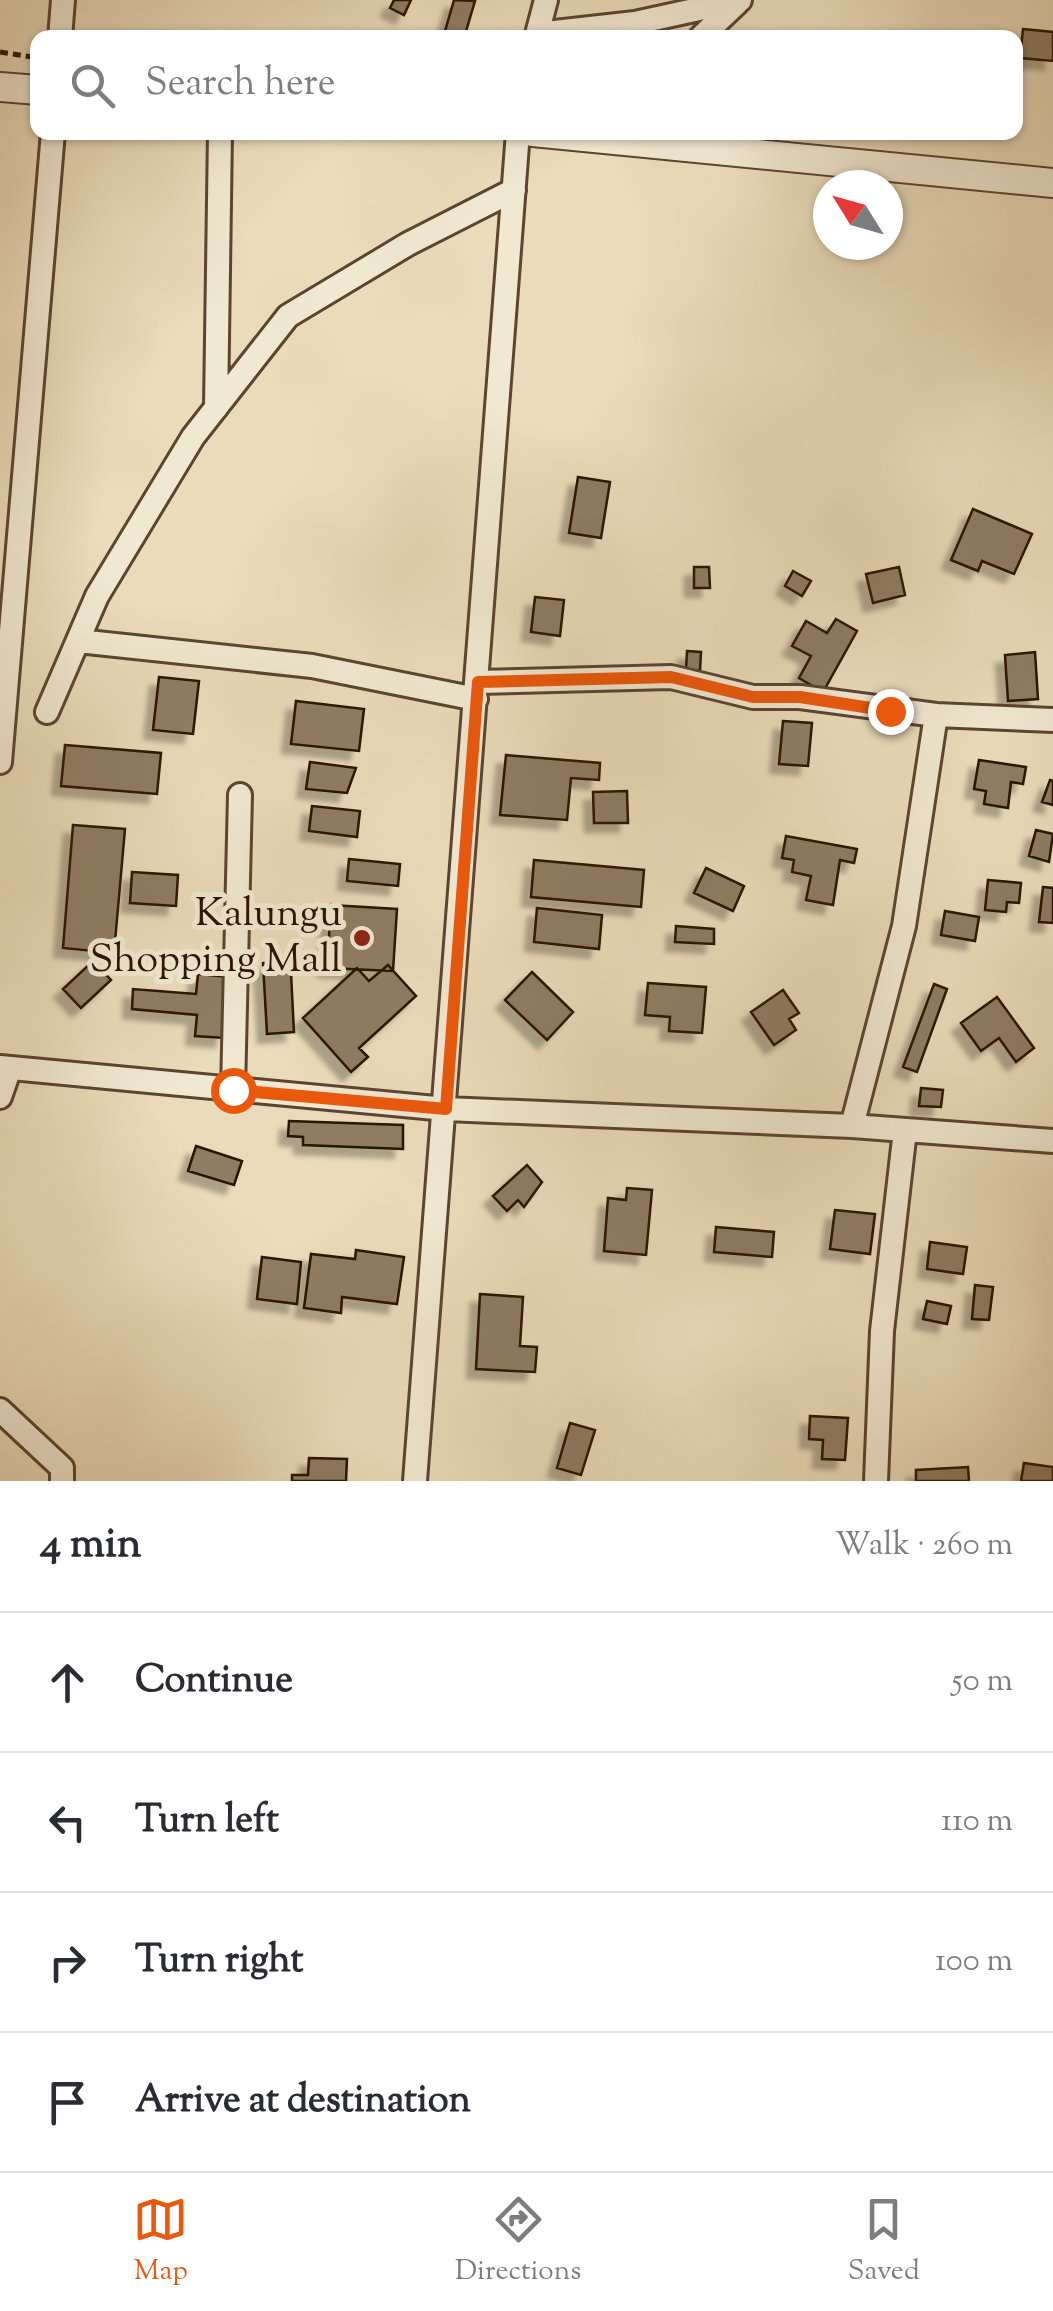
<!DOCTYPE html>
<meta charset="utf-8">
<style>
:root{--surface:#fff;--page:#f7f7f7;--text:#2b2b33;--muted:#7c7c81;--line:#e1e1e2;--accent:#ea580c}
body{margin:0;font-family:"Sorts Mill Goudy",serif;background:var(--page);color:var(--text)}
.compass{position:absolute;left:813px;top:170px;width:90px;height:90px;border-radius:50%;background:var(--surface);box-shadow:0 2px 8px #0004;rotate:307deg}
.stop{position:absolute;width:30px;height:30px;margin:-22px;border:8px solid #ea580c;border-radius:50%;background:#fff}
.stop.end{background:#ea580c;border-color:#fff;box-shadow:0 2px 10px #0008}
.list{margin:0;padding:0;list-style:none}
h2{display:flex;justify-content:space-between;align-items:center;height:130px;margin:0;padding:0 40px;font-size:42px}
h2 small{font-size:32px;font-weight:400;color:var(--muted)}
.list li{display:grid;grid-template-columns:65px 1fr auto;gap:30px;align-items:center;box-sizing:border-box;height:140px;padding:0 40px;border-top:2px solid var(--line)}
.list b{display:block;font-size:38px;white-space:nowrap}
.list em{font-size:32px;font-style:normal;color:var(--muted)}
.icon{flex:none;width:55px;height:55px;fill:none;stroke:currentColor;stroke-width:2;stroke-linecap:round;stroke-linejoin:round}
.map{position:relative;flex:none;width:1053px;height:1481px;overflow:hidden}
.search{position:absolute;background:var(--surface);box-shadow:0 2px 8px #0004;left:30px;right:30px;top:30px;height:110px;display:flex;align-items:center;gap:25px;box-sizing:border-box;padding:0 35px;border-radius:20px;color:var(--muted);font-size:38px}
.sheet{height:690px;background:var(--surface)}
nav{display:flex;justify-content:space-around;align-items:center;box-sizing:border-box;height:140px;border-top:2px solid var(--line);background:var(--surface);font-size:28px;color:var(--muted)}
nav a{display:grid;justify-items:center;gap:5px}
nav .on{color:var(--accent)}
.map>svg:first-child{display:block}
.building{fill:#8f7b62;stroke:#2c1203;stroke-width:2.5;filter:url(#shadow)}
.lines{fill:none;stroke-linecap:round;stroke-linejoin:round}
.minor-casing{stroke:#5c4431;stroke-width:28}
.tertiary-casing{stroke:#5c4431;stroke-width:32}
.path{stroke:#2c1203;stroke-width:5;stroke-dasharray:8 5;stroke-linecap:butt}
.minor{stroke:#f1e8d2;stroke-width:22}
.tertiary{stroke:#f1e8d2;stroke-width:28}
.route{stroke:#ea580c;stroke-width:12}
.poi-dot{fill:#8f2418;stroke:#f1e8d2;stroke-width:4}
.labels{text-anchor:middle;dominant-baseline:central;stroke-width:10;stroke-linejoin:round;paint-order:stroke}
.poi-label{font-size:40px;fill:#2c1203;stroke:#f1e8d2;text-anchor:end}
</style>
<div class="map">
<svg width="1053" height="1481" viewBox="0 0 1053 1481">
<defs>
<filter id="shadow"><feDropShadow dx="-9" dy="9" stdDeviation="2.5" flood-color="#0004"/></filter>
</defs>
<rect width="100%" height="100%" fill="#eadbba"/>
<filter id="stains"><feTurbulence type="fractalNoise" baseFrequency=".002" numOctaves="4"/><feColorMatrix values="0 0 0 0 .2 0 0 0 0 .09 0 0 0 0 .02 0 0 0 .5 -.17"/></filter>
<radialGradient id="worn" r=".72"><stop offset=".6" stop-color="#630" stop-opacity="0"/><stop offset="1" stop-color="#630" stop-opacity=".3"/></radialGradient>
<path class="building" d="M394 0H411L404 15 390 8Z
M454 0 475 1 464 38H443Z
M1023 29 1053 32V61L1020 58Z
M578 477 610 482 601 538 569 533Z
M973 509 1032 534 1014 574 982 561 978 571 951 560Z
M694 567H709L710 588H694Z
M899 567 905 595 873 603 866 574Z
M793 571 811 581 802 596 785 586Z
M535 597 564 600 560 636 531 632Z
M836 619 857 631 823 692 799 678 811 656 792 646 806 621 827 633Z
M687 651 701 652 700 671 686 670Z
M1035 652 1038 699 1008 701 1005 655Z
M159 677 199 681 193 734 153 730Z
M296 701 364 709 359 751 291 744Z
M783 721 812 723 808 766 779 764Z
M65 745 161 753 157 794 61 786Z
M506 755 600 763 599 780 571 778 567 820 500 815Z
M979 760 1026 767 1023 784 1011 782 1008 808 984 804 986 791 974 789Z
M310 762 356 768 347 793 306 789Z
M1050 780 1053 781V805L1042 802Z
M627 791 628 823H594L593 792Z
M312 806 360 811 357 837 309 831Z
M73 825 125 829 114 953 63 948Z
M1036 830 1053 834 1049 862 1029 856Z
M786 836 857 849 854 863 840 860 833 905 806 900 811 876 792 872 794 860 782 858Z
M349 859 400 864 398 886 347 881Z
M534 860 644 870 641 907 531 897Z
M706 868 744 886 733 911 694 893Z
M132 872 178 875 176 906 130 903Z
M988 880 1021 883 1019 903 1007 902 1006 912 985 910Z
M1043 887 1053 888V923L1039 922Z
M331 905 397 909 393 971 327 968Z
M537 908 602 915 599 949 534 942Z
M945 911 979 917 975 941 941 935Z
M676 926 714 929V944L675 942Z
M93 961 111 980 81 1008 63 989Z
M282 961 283 973H291L294 1032 267 1034 263 963Z
M388 965 416 996 359 1048 368 1057 351 1072 303 1018 357 968 369 981Z
M532 972 573 1012 547 1040 505 1000Z
M198 974 230 977 224 1038 195 1036 197 1015 132 1009 133 989 196 994Z
M648 983 706 987 702 1033 669 1031 670 1017 645 1015Z
M934 984 947 989 917 1072 903 1067Z
M783 990 799 1013 789 1019 796 1030 774 1045 751 1012Z
M997 997 1034 1048 1016 1062 999 1038 981 1051 961 1023Z
M921 1088 943 1090 941 1107 919 1106Z
M289 1121 403 1125V1149L303 1145V1137L288 1136Z
M196 1146 242 1161 234 1185 188 1171Z
M527 1165 542 1182 524 1207 518 1200 507 1211 493 1196Z
M627 1188 652 1190 646 1255 604 1251 608 1198 626 1200Z
M835 1210 875 1214 870 1254 830 1249Z
M716 1227 774 1232 772 1257 714 1252Z
M930 1242 967 1247 963 1274 927 1269Z
M356 1250 404 1257 397 1304 342 1297 341 1313 304 1308 311 1254 355 1259Z
M262 1257 301 1262 297 1304 257 1299Z
M975 1285 993 1287 989 1320 972 1319Z
M480 1294 523 1297 520 1346 537 1347 535 1372 476 1369Z
M927 1301 951 1306 947 1324 923 1319Z
M810 1416 848 1418 845 1460 822 1459 823 1440 809 1439Z
M570 1423 595 1430 581 1475 557 1468Z
M309 1458 347 1459 346 1481H292V1475H308Z
M1024 1463 1053 1467V1481H1021Z
M968 1467 969 1481H916V1470Z"/>
<g class="lines">
<g class="minor-casing">
<path id="minor" d="M537 34 635 23 740 0
M60 38 63 0
M536 38 546 0
M700 38 737 3
M216 408 220 132
M78 641 312 666 476 699
M477 682 671 677 753 697H800L936 715 1053 720
M47 712 97 596 193 437 288 316 408 244 514 190
M0 762 53 132
M0 1067 446 1109 852 1126 1053 1141
M233 1090 240 795
M0 1097 10 1068
M852 1126 904 926 936 715
M0 1410 62 1468V1481
M415 1481 518 132
M876 1481 882 1331 905 1130"/>
</g>
<g class="tertiary-casing">
<path id="tertiary" d="M0 87 38 90
M533 132 1053 183"/>
</g>
<path class="path" d="M0 52 38 58"/>
<use href="#minor" class="minor"/>
<use href="#tertiary" class="tertiary"/>
</g>
<g class="lines">
<path class="route" d="M233 1090 446 1109 478 682 671 677 753 697H800L890 711"/>
</g>
<circle class="poi-dot" cx="362" cy="938" r="10"/>
<g class="labels">
<g class="poi-label">
<text x="342" y="915">Kalungu<tspan x="342" dy="46">Shopping Mall</tspan></text>
</g>
</g>
<rect width="100%" height="100%" filter="url(#stains)"/>
<rect width="100%" height="100%" fill="url(#worn)"/>
</svg>
<svg class="compass" viewBox="-18 -18 36 36"><path d="M0-13l5 13h-10z" fill="#e53935"/><path d="M0 13l5-13h-10z" fill="#7c7c81"/></svg>
<div class="stop" style="left:233px;top:1090px"></div>
<div class="stop end" style="left:890px;top:711px"></div>
<div class="search"><svg class="icon" aria-label="search" viewBox="0 0 24 24"><circle cx="10" cy="10" r="6"/><path d="M15 15l6 6"/></svg>Search here</div>
</div>
<section class="sheet">
<h2>4 min<small>Walk · 260 m</small></h2>
<ul class="list">
<li><svg class="icon" aria-label="ahead" viewBox="0 0 24 24"><path d="M12 20V5M6 11l6-6 6 6"/></svg><div><b>Continue</b></div><em>50 m</em></li>
<li><svg class="icon" aria-label="left" viewBox="0 0 24 24"><path d="M17 20v-9H6M10 6l-5 5 5 5"/></svg><div><b>Turn left</b></div><em>110 m</em></li>
<li><svg class="icon" aria-label="right" viewBox="0 0 24 24"><path d="M7 20v-9h11M14 6l5 5-5 5"/></svg><div><b>Turn right</b></div><em>100 m</em></li>
<li><svg class="icon" aria-label="arrive" viewBox="0 0 24 24"><path d="M6 21V4h12l-3 4 3 4H6"/></svg><div><b>Arrive at destination</b></div></li>
</ul>
</section>
<nav>
<a class="on"><svg class="icon" aria-label="map" viewBox="0 0 24 24"><path d="M3 6l6-2 6 2 6-2v14l-6 2-6-2-6 2zM9 4v14M15 6v14"/></svg>Map</a>
<a><svg class="icon" aria-label="directions" viewBox="0 0 24 24"><path d="M12 3l9 9-9 9-9-9zM9 14v-3h6M13 9l2 2-2 2"/></svg>Directions</a>
<a><svg class="icon" aria-label="saved" viewBox="0 0 24 24"><path d="M7 4h10v16l-5-4-5 4z"/></svg>Saved</a>
</nav>
